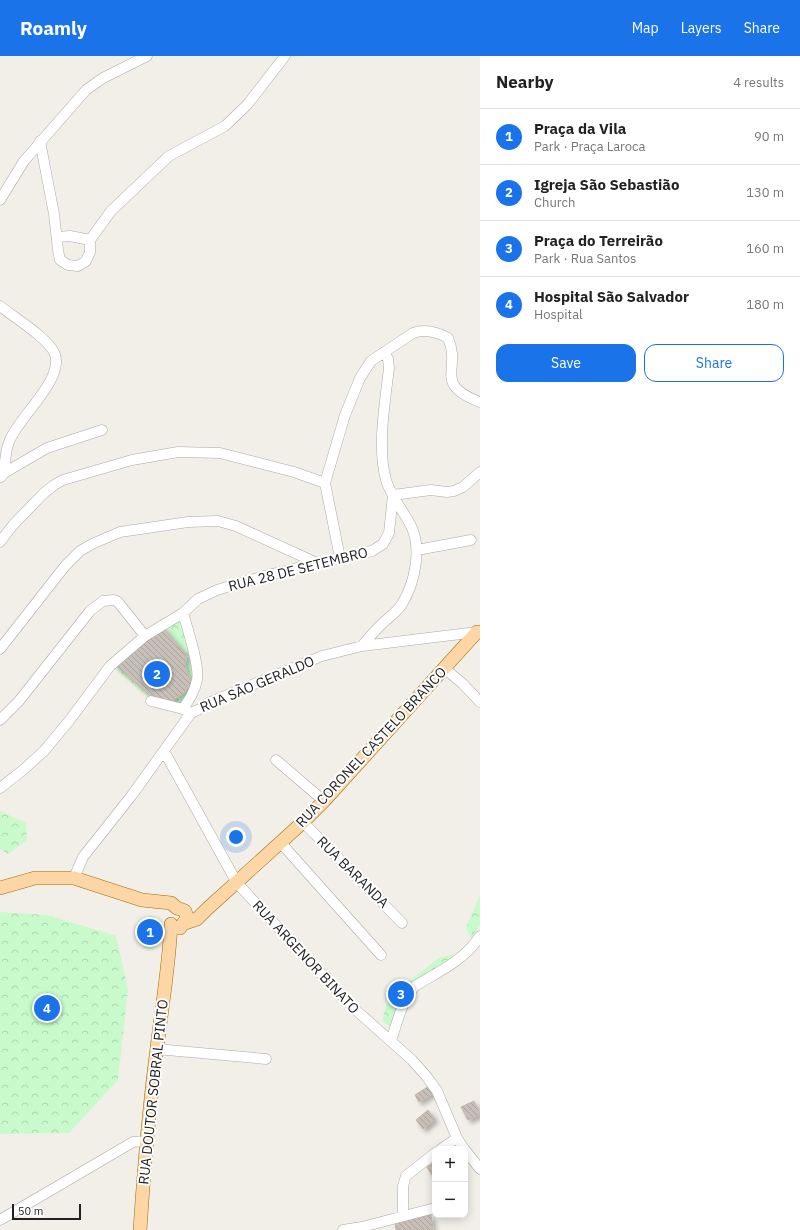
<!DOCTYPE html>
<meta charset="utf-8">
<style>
:root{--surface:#fff;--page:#f6f6f6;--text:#222;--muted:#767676;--line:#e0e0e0;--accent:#1a73e8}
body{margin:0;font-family:"IBM Plex Sans",sans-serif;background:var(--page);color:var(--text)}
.controls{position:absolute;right:12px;bottom:12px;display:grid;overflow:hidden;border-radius:8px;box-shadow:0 2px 10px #0003}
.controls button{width:36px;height:36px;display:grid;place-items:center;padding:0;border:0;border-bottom:1px solid var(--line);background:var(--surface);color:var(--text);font:20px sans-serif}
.scale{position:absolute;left:12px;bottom:10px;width:69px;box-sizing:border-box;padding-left:4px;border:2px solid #222;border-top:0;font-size:11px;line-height:14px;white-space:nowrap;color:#222;-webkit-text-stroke:3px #fff;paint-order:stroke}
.you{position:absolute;left:236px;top:781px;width:14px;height:14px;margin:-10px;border:3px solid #fff;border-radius:50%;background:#1a73e8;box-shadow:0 0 0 6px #1a73e833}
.badge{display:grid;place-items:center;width:26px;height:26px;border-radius:50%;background:var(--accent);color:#fff;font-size:13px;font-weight:700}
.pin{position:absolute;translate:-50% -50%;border:2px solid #fff;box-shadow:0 1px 4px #0006}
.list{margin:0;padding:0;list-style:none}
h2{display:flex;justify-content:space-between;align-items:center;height:52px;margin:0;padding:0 16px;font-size:17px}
h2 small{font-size:13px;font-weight:400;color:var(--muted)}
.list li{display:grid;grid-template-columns:26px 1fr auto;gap:12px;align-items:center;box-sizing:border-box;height:56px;padding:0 16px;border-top:1px solid var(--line)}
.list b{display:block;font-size:15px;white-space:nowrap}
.list p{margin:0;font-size:13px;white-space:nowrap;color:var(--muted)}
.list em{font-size:13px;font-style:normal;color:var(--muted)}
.actions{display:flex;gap:8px;padding:12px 16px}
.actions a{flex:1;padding:9px 0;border:1px solid var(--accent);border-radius:12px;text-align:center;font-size:14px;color:var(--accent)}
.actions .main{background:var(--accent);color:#fff}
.map{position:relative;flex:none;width:480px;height:1174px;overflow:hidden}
header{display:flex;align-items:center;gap:24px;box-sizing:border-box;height:56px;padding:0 20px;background:var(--accent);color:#fff}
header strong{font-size:19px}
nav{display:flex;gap:22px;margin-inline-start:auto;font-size:14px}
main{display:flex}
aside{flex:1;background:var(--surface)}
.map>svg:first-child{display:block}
.park{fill:url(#park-crowns)}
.building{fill:url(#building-back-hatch);stroke:#c4b6ab;filter:url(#shadow)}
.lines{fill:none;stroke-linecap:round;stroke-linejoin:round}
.minor-casing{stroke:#a9a9a9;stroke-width:11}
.major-casing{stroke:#a06b00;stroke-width:14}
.minor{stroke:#fff;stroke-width:10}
.major{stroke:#fcd6a4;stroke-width:13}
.labels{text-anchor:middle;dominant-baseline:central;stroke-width:4;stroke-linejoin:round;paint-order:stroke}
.street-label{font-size:14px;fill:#222;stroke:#fff}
</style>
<header>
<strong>Roamly</strong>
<nav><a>Map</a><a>Layers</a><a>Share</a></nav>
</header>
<main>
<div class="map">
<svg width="480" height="1174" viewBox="0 0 480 1174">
<defs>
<pattern id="park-crowns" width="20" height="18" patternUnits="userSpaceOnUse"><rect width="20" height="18" fill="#c8facc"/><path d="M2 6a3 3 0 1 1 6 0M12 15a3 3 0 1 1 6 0" fill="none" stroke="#acd6af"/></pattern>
<pattern id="building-back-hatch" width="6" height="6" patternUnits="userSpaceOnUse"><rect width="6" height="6" fill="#c7bfb8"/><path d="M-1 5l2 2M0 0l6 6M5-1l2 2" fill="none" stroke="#aba49e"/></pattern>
<filter id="shadow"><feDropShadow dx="3.5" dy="3.5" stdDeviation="2" flood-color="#0004"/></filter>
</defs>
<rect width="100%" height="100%" fill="#f2efe9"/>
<path class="park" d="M180 562 195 618 187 640 179 649 147 640 113 611Z
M0 755 26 767 27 784 8 798 0 793Z
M480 839V869L471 882 466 872Z
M0 856 47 859 116 880 128 933 118 1024 69 1077 0 1078Z
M150 860 155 861 153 894 143 892Z
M453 898 456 902 412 932 392 973 382 964 388 943 401 931 439 902Z"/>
<path class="building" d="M163 571 187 599 185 608 191 627 184 637 170 646 154 643 114 608Z
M429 1030 433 1037 419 1046 415 1039Z
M474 1045 480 1058 468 1064 461 1051Z
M428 1054 435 1063 423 1073 416 1064Z
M435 1106V1124L427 1111Z
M431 1159 433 1174H396L395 1165Z"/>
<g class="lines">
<g class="minor-casing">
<path id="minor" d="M40 85 54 158 58 194 60 204 68 209 78 210 86 205 90 196V184L111 155 169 100 225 70 247 49 285 0
M0 144 24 105 86 34 103 22 147 0
M57 181 70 180 90 184
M0 250C15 262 46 281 54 296 67 322 17 362 9 386 5 396 5 407 4 417
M1 421 4 417 47 392 102 374
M325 427 345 359 360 322 371 305 413 277C424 273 437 276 448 282 462 313 432 328 480 346
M393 439 431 434 447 436 454 435 463 431 480 416
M0 486 13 469 44 437 54 429 63 424 132 404 178 396 220 397 294 416 325 427 340 502
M417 494 471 484
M183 557C187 571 200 611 197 624 195 635 189 644 183 653L191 657
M362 590C369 582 375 574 383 567 389 561 397 556 402 548 415 527 422 492 411 470 403 454 391 441 386 424 377 392 385 346 389 312L388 303 384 296
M0 593 65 510 80 495 92 488 120 476 188 466 218 465 236 470 317 507
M444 612 463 628 480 646
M151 645 183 653
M0 664 19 645 90 555 103 545 114 544 118 546 145 580
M164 695 237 827 307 903 358 956 412 1004 427 1021 437 1035 457 1082 464 1093
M276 704 324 745
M0 732 23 714 44 695 69 665 110 610 145 580 183 557 198 543 217 534 264 520 317 507 372 495 383 488 389 477 393 439
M303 766 402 867
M280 786 381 899
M74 822 83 801 132 739 191 657 202 652 208 647 322 600 362 590 477 576 479 577
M391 985C397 967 402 944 415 930 438 916 465 904 480 880
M156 993 266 1003
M441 1093 457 1082
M465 1094 480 1113
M403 1160V1130L406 1120 435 1097
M0 1164 133 1086 147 1085
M343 1174 362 1171 431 1153"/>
</g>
<g class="major-casing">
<path id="major" d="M0 832 35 822H74L142 844 171 847 177 852 185 855C189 864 184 865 180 872
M185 867 197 863 207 853 303 766 324 745 477 576H480
M140 1174C144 1113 149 1052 157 992 162 950 169 910 171 868"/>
</g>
<use href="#minor" class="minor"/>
<use href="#major" class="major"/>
</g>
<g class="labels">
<g class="street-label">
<text transform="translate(298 513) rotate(-14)">RUA 28 DE SETEMBRO</text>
<text transform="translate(257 628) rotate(-23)">RUA SÃO GERALDO</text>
<text transform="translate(371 691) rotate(-47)">RUA CORONEL CASTELO BRANCO</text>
<text transform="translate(353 816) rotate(45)">RUA BARANDA</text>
<text transform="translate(306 901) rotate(47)">RUA ARGENOR BINATO</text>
<text transform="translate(153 1036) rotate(-84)">RUA DOUTOR SOBRAL PINTO</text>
</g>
</g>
</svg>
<div class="controls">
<button>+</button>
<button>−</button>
</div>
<div class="scale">50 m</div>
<div class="you"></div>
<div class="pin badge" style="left:150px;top:876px">1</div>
<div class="pin badge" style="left:157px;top:618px">2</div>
<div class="pin badge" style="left:401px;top:938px">3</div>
<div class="pin badge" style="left:47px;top:952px">4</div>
</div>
<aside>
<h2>Nearby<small>4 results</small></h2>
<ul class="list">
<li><span class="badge">1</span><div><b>Praça da Vila</b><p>Park · Praça Laroca</p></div><em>90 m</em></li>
<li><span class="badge">2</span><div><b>Igreja São Sebastião</b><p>Church</p></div><em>130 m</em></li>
<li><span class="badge">3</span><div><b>Praça do Terreirão</b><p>Park · Rua Santos</p></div><em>160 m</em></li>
<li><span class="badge">4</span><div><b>Hospital São Salvador</b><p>Hospital</p></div><em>180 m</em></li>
</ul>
<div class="actions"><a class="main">Save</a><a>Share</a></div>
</aside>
</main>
